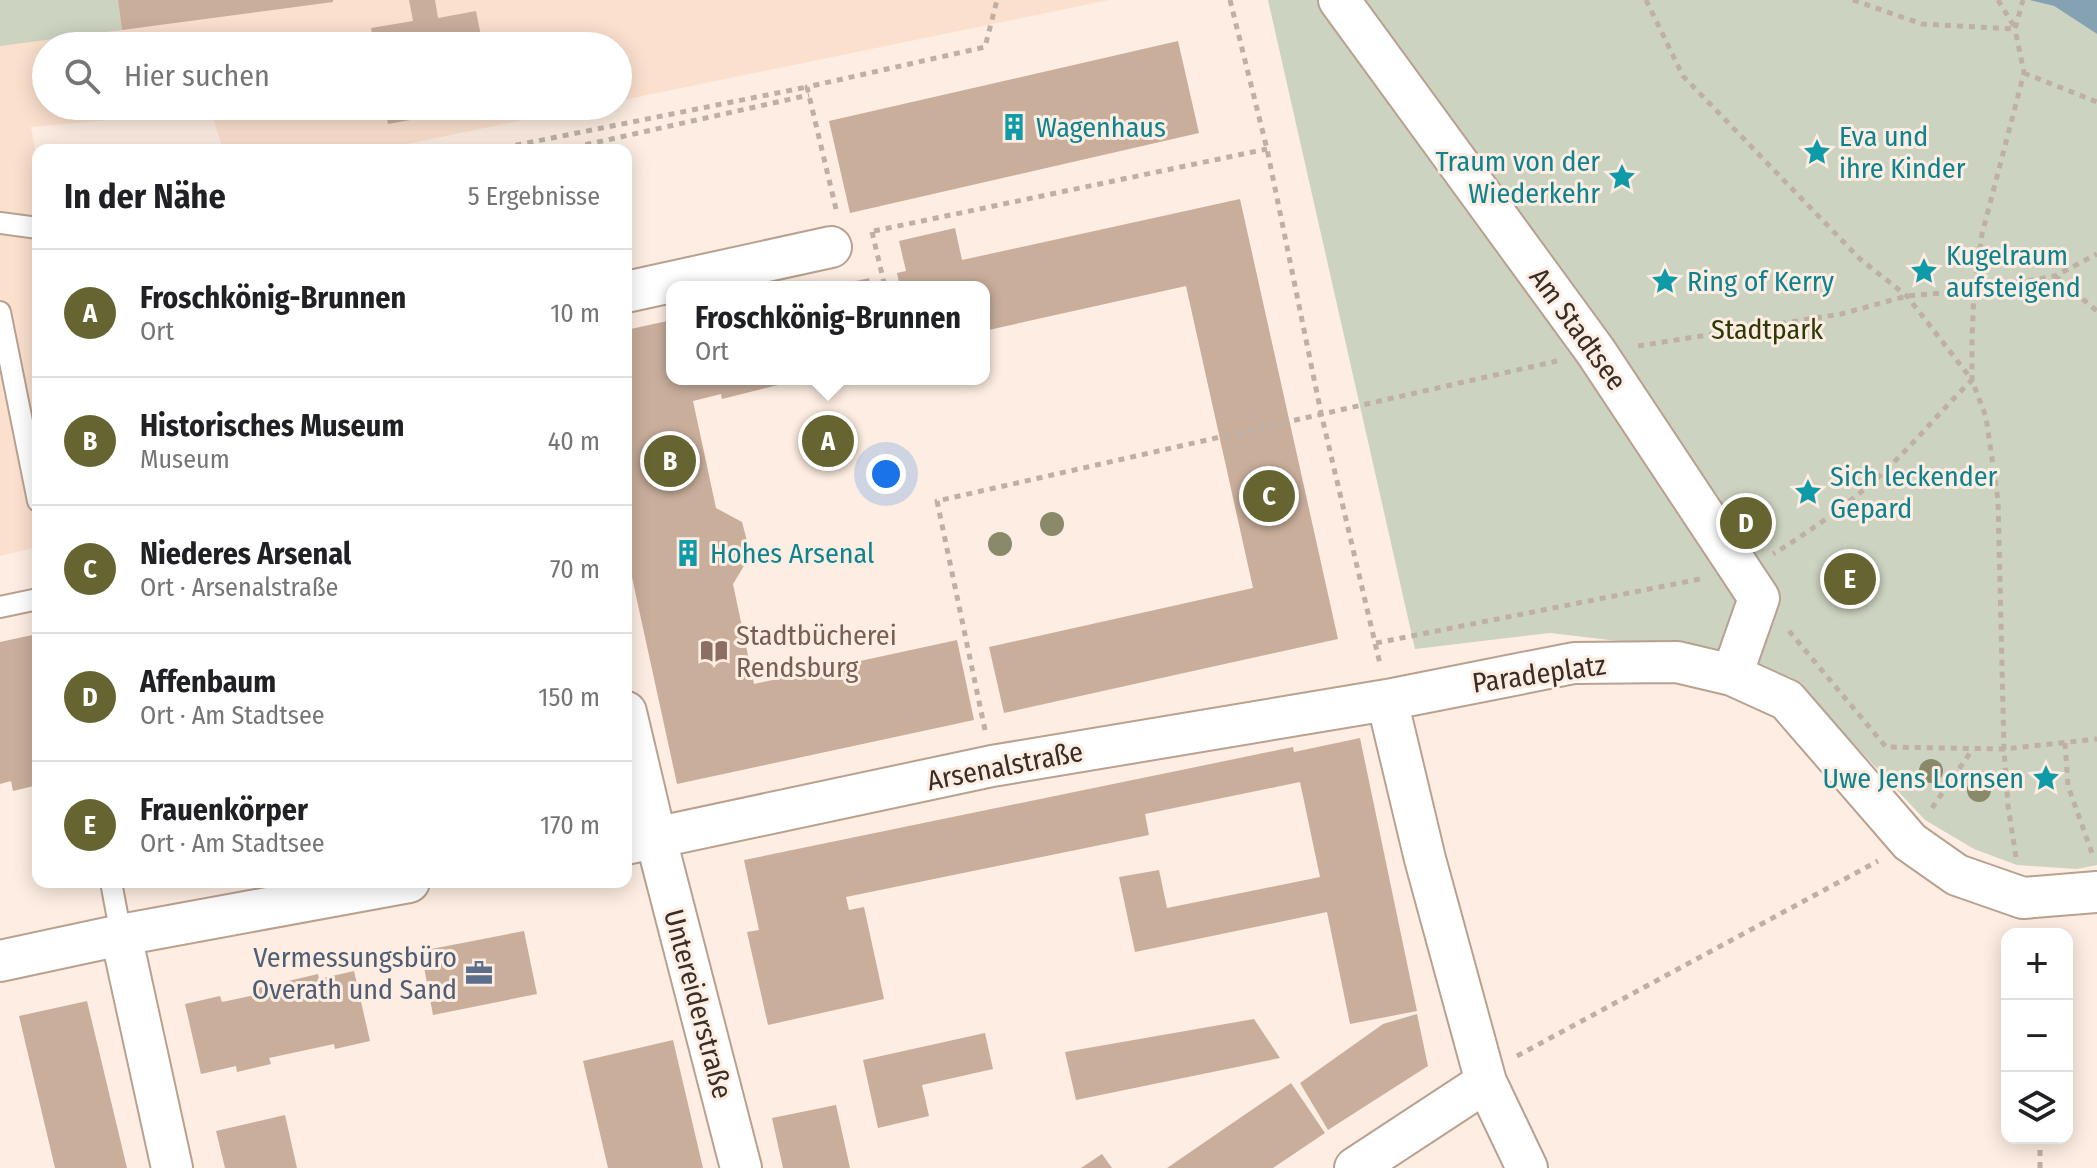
<!DOCTYPE html>
<html lang="de">
<meta charset="utf-8">
<style>
:root{--surface:#fff;--page:#f6f6f6;--text:#202124;--muted:#757577;--line:#e0e0e0;--accent:#666431}
body{margin:0;font-family:"Fira Sans Condensed",sans-serif;background:var(--page);color:var(--text)}
.controls{position:absolute;right:24px;bottom:24px;display:grid;overflow:hidden;border-radius:16px;box-shadow:0 4px 20px #0003}
.controls button{width:72px;height:72px;display:grid;place-items:center;padding:0;border:0;border-bottom:2px solid var(--line);background:var(--surface);color:var(--text);font:40px sans-serif}
.you{position:absolute;left:886px;top:474px;width:28px;height:28px;margin:-20px;border:6px solid #fff;border-radius:50%;background:#1a73e8;box-shadow:0 0 0 12px #1a73e833}
.badge{display:grid;place-items:center;width:52px;height:52px;border-radius:50%;background:var(--accent);color:#fff;font-size:26px;font-weight:700}
.pin{position:absolute;translate:-50% -50%;border:4px solid #fff;box-shadow:0 2px 8px #0006}
.popup{position:absolute;left:666px;top:281px;width:324px;height:104px;box-sizing:border-box;display:grid;place-content:center;border-radius:16px;background:var(--surface);filter:drop-shadow(0 2px 6px #0005);font-size:26px;white-space:nowrap;color:var(--muted)}
.popup b{font-size:30px;color:var(--text)}
.popup::after{content:'';position:absolute;left:50%;top:100%;margin-left:-16px;border:16px solid transparent;border-top-color:var(--surface)}
.list{margin:0;padding:0;list-style:none}
h2{display:flex;justify-content:space-between;align-items:center;height:104px;margin:0;padding:0 32px;font-size:34px}
h2 small{font-size:26px;font-weight:400;color:var(--muted)}
.list li{display:grid;grid-template-columns:52px 1fr auto;gap:24px;align-items:center;box-sizing:border-box;height:128px;padding:0 32px;border-top:2px solid var(--line)}
.list b{display:block;font-size:30px;white-space:nowrap}
.list p{margin:0;font-size:26px;white-space:nowrap;color:var(--muted)}
.list em{font-size:26px;font-style:normal;color:var(--muted)}
.icon{flex:none;width:44px;height:44px;fill:none;stroke:currentColor;stroke-width:2;stroke-linecap:round;stroke-linejoin:round}
.map{position:relative;flex:none;width:2097px;height:1168px;overflow:hidden}
.search{position:absolute;background:var(--surface);box-shadow:0 4px 20px #0003;left:32px;top:32px;width:600px;height:88px;display:flex;align-items:center;gap:20px;box-sizing:border-box;padding:0 28px;border-radius:44px;color:var(--muted);font-size:30px}
.panel{position:absolute;background:var(--surface);box-shadow:0 4px 20px #0003;left:32px;top:144px;width:600px;height:744px;border-radius:16px}
.map>svg:first-child{display:block}
.built{fill:#fbe0ce}
.green{fill:#cdd3c1}
.water{fill:#85a2b3}
.building{fill:#c9ae9b}
.lines{fill:none;stroke-linecap:round;stroke-linejoin:round}
.lane-casing{stroke:#b9a190;stroke-width:24}
.street-casing{stroke:#b9a190;stroke-width:44}
.path{stroke:#beb0a6;stroke-width:5;stroke-dasharray:6 6;stroke-linecap:butt}
.lane{stroke:#fff;stroke-width:20}
.street{stroke:#fff;stroke-width:40}
.tree{fill:#8a8a6a}
.labels{text-anchor:middle;dominant-baseline:central;stroke-width:6;stroke-linejoin:round;paint-order:stroke}
.culture-label{font-size:28px;fill:#0d838f;stroke:#fdede2;text-anchor:start}
.street-label{font-size:28px;fill:#382e27;stroke:#fdede2}
.park-label{font-size:28px;fill:#2c3908;stroke:#fdede2}
.education-label{font-size:28px;fill:#785e54;stroke:#fdede2;text-anchor:start}
.service-label{font-size:28px;fill:#4e5e75;stroke:#fdede2;text-anchor:end}
</style>
<div class="map">
<svg width="2097" height="1168" viewBox="0 0 2097 1168">
<rect width="100%" height="100%" fill="#fdede2"/>
<path class="built" d="M0 0H1109L618 101V46H46V106H592L378 150H223L211 111 31 127 38 165V547L0 556Z"/>
<path class="green" d="M0 0H118L122 30 0 46Z
M1268 0H2029L2054 6 2097 34V865L2077 869 2017 865 1974 849 1925 820 1791 677 1687 649 1550 633 1415 649Z"/>
<path class="water" d="M2029 0H2097V34L2054 6Z"/>
<path class="building" d="M118 0H333V2L122 30Z
M409 0H435L438 18 476 11 483 46H374L371 28 413 21Z
M1178 41 1199 133 850 213 829 121Z
M385 106H477V108L388 124Z
M1240 199 1338 639 1004 713 989 647 1253 588 1186 286 984 331V287H900L897 273 906 271 899 241 955 228 962 260Z
M869 278 871 287H835L834 286Z
M672 320V379H802L722 399 721 394 693 401 716 508 742 522 746 537 750 556 733 584 754 684 957 640 974 720 677 784 626 550V330Z
M37 634 38 785 13 791 11 781 0 784V642Z
M1360 738 1417 1011 1350 1024 1327 912 1135 952 1119 877 1159 870 1167 908 1320 877 1300 782 1145 814 1149 835 846 897 849 910 864 907 884 999 768 1025 747 932 759 930 744 860 1293 747 1294 752Z
M524 931 537 994 433 1015 421 951Z
M354 971 370 1041 335 1049 334 1044 269 1058 271 1064 237 1072 236 1066 201 1074 185 1004 220 996 222 1002 255 995 254 989 318 974 319 979Z
M87 1001 127 1168H55L19 1016Z
M1417 1014 1428 1066 1328 1130 1300 1083 1383 1024Z
M1254 1019 1280 1058 1076 1100 1065 1052Z
M985 1033 993 1069 922 1085 929 1116 878 1128 863 1060Z
M673 1040 703 1168H608L583 1061Z
M1291 1083 1325 1133 1273 1168H1167Z
M836 1105 850 1168H783L772 1118Z
M285 1115 297 1168H225L216 1131Z
M1102 1154 1112 1168H1081Z"/>
<g class="lines">
<g class="lane-casing">
<path id="lane" d="M0 223 38 228
M0 312 38 501
M0 607 38 599
M111 882 121 935"/>
</g>
<g class="street-casing">
<path id="street" d="M1339 0 1596 352 1759 598 1732 675
M626 292 831 247
M1387 700 1425 859 1486 1082 1527 1168
M626 712 656 839 741 1168
M626 844 992 766 1387 700 1574 663 1677 662 1732 675 1787 700 1910 842 1957 875 2023 898 2097 892
M121 935 172 1168
M0 961 121 935 409 882
M1355 1168 1486 1082"/>
</g>
<path class="path" d="M1230 0 1267 149 1321 413 1380 664
M1646 0 1683 76 1860 259 1907 296 1972 380C1944 407 1919 438 1891 465 1860 496 1811 531 1773 554
M1853 0 1922 24 2015 29
M1998 0 2015 28
M2024 73 2097 102
M492 150 807 87
M562 150 809 95
M836 209 807 87 985 47 997 0
M874 231 1267 149
M872 232 885 287
M2055 276 2097 311
M1638 346 1841 314 1907 296 1974 290 2055 276 2097 254
M904 379V380
M1789 631 1886 747 2004 749 2097 739
M1376 643 1700 579
M985 730 937 501 1557 361
M2065 743 2068 786 2092 853
M1932 808 1972 750
M2016 857 2008 806 2004 749 1998 500 1986 417 1972 380V339L1974 290 1982 234 2024 73 2015 29 2023 0
M1517 1056 1878 861
M2040 1138V1168"/>
<use href="#lane" class="lane"/>
<use href="#street" class="street"/>
</g>
<g class="tree">
<circle cx="1052" cy="524" r="12"/>
<circle cx="1000" cy="544" r="12"/>
<circle cx="1931" cy="771" r="12"/>
<circle cx="1979" cy="790" r="12"/>
</g>
<defs>
<g id="building-bare" transform="scale(2.16)"><path d="M-4-6H4V6H1V3H-1V6H-4ZM-2.5-4.3h1.7v1.8h-1.7ZM.8-4.3h1.7v1.8H.8ZM-2.5-1h1.7V.8h-1.7ZM.8-1h1.7V.8H.8Z" fill="#0f9aa8" stroke="#fdede2" stroke-width="2.5" paint-order="stroke"/></g>
<g id="sight-bare" transform="scale(2.16)"><path d="M0-6L1.8-2.2L6-1.7L2.9 1.2L3.7 5.4L0 3.3L-3.7 5.4L-2.9 1.2L-6-1.7L-1.8-2.2Z" fill="#0f9aa8" stroke="#fdede2" stroke-width="2.5" paint-order="stroke"/></g>
<g id="library-bare" transform="scale(2.16)"><path d="M-6-4Q-3-5.5-.7-3.5V5Q-3 3-6 4ZM6-4Q3-5.5 .7-3.5V5Q3 3 6 4Z" fill="#8d6e63" stroke="#fdede2" stroke-width="2.5" paint-order="stroke"/></g>
<g id="office-bare" transform="scale(2.16)"><path d="M-6-3h4V-5.5h4V-3h4V5H-6ZM-1-4.5V-3h2v-1.5ZM-6 0V1H6V0Z" fill="#5c6f8a" stroke="#fdede2" stroke-width="2.5" paint-order="stroke"/></g>
</defs>
<g fill-rule="evenodd">
<use href="#building-bare" x="1014" y="127"/>
<use href="#sight-bare" x="1817" y="152"/>
<use href="#sight-bare" x="1622" y="177"/>
<use href="#sight-bare" x="1924" y="271"/>
<use href="#sight-bare" x="1665" y="281"/>
<use href="#sight-bare" x="1808" y="492"/>
<use href="#building-bare" x="688" y="553"/>
<use href="#library-bare" x="714" y="651"/>
<use href="#sight-bare" x="2046" y="778"/>
<use href="#office-bare" x="479" y="973"/>
</g>
<g class="labels">
<g class="culture-label">
<text x="1036" y="127">Wagenhaus</text>
<text x="1839" y="136">Eva und<tspan x="1839" dy="32">ihre Kinder</tspan></text>
<text x="1600" y="161" text-anchor="end">Traum von der<tspan x="1600" dy="32">Wiederkehr</tspan></text>
<text x="1946" y="255">Kugelraum<tspan x="1946" dy="32">aufsteigend</tspan></text>
<text x="1687" y="281">Ring of Kerry</text>
<text x="1830" y="476">Sich leckender<tspan x="1830" dy="32">Gepard</tspan></text>
<text x="710" y="553">Hohes Arsenal</text>
<text x="2024" y="778" text-anchor="end">Uwe Jens Lornsen</text>
</g>
<g class="street-label">
<text transform="translate(1578 329) rotate(54)">Am Stadtsee</text>
<text transform="translate(1539 674) rotate(-8)">Paradeplatz</text>
<text transform="translate(1005 766) rotate(-11)">Arsenalstraße</text>
<text transform="translate(698 1004) rotate(75)">Untereiderstraße</text>
</g>
<g class="park-label">
<text x="1767" y="329">Stadtpark</text>
</g>
<g class="education-label">
<text x="736" y="635">Stadtbücherei<tspan x="736" dy="32">Rendsburg</tspan></text>
</g>
<g class="service-label">
<text x="457" y="957">Vermessungsbüro<tspan x="457" dy="32">Overath und Sand</tspan></text>
</g>
</g>
</svg>
<div class="controls">
<button>+</button>
<button>−</button>
<button><svg class="icon" aria-label="layers" viewBox="0 0 24 24"><path d="M12 4l9 5-9 5-9-5zM3 14l9 5 9-5"/></svg></button>
</div>
<div class="you"></div>
<div class="pin badge" style="left:828px;top:441px">A</div>
<div class="popup"><b>Froschkönig-Brunnen</b>Ort</div>
<div class="pin badge" style="left:670px;top:461px">B</div>
<div class="pin badge" style="left:1269px;top:496px">C</div>
<div class="pin badge" style="left:1746px;top:523px">D</div>
<div class="pin badge" style="left:1850px;top:579px">E</div>
<div class="search"><svg class="icon" aria-label="search" viewBox="0 0 24 24"><circle cx="10" cy="10" r="6"/><path d="M15 15l6 6"/></svg>Hier suchen</div>
<section class="panel">
<h2>In der Nähe<small>5 Ergebnisse</small></h2>
<ul class="list">
<li><span class="badge">A</span><div><b>Froschkönig-Brunnen</b><p>Ort</p></div><em>10 m</em></li>
<li><span class="badge">B</span><div><b>Historisches Museum</b><p>Museum</p></div><em>40 m</em></li>
<li><span class="badge">C</span><div><b>Niederes Arsenal</b><p>Ort · Arsenalstraße</p></div><em>70 m</em></li>
<li><span class="badge">D</span><div><b>Affenbaum</b><p>Ort · Am Stadtsee</p></div><em>150 m</em></li>
<li><span class="badge">E</span><div><b>Frauenkörper</b><p>Ort · Am Stadtsee</p></div><em>170 m</em></li>
</ul>
</section>
</div>
